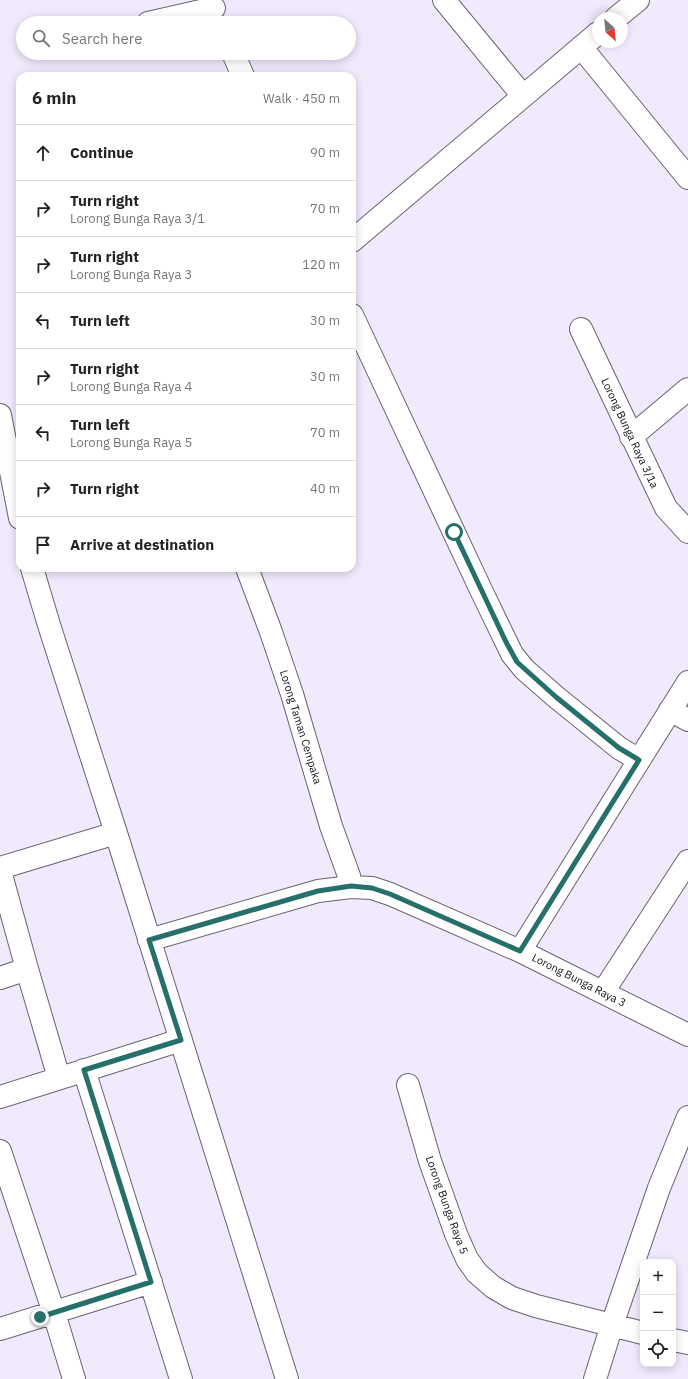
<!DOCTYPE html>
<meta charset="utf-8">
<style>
:root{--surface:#fff;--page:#f6f6f6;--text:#222;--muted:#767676;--line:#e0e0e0}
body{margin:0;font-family:"IBM Plex Sans",sans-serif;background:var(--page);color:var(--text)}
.controls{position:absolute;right:12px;bottom:12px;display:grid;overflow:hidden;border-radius:8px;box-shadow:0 2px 10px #0003}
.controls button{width:36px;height:36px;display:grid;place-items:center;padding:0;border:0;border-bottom:1px solid var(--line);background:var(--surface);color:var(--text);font:20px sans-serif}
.compass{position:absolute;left:592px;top:12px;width:36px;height:36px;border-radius:50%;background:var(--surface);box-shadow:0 2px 10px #0003;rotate:153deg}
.stop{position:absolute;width:12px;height:12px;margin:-9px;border:3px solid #267069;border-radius:50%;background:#fff}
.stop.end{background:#267069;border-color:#fff;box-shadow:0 1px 4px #0008}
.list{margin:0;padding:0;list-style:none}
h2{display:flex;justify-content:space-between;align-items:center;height:52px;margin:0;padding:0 16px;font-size:17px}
h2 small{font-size:13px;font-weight:400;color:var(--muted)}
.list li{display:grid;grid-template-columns:26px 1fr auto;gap:12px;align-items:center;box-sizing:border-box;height:56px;padding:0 16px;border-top:1px solid var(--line)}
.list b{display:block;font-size:15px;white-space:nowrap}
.list p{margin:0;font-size:13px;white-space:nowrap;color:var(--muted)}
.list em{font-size:13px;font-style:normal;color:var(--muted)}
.icon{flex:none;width:22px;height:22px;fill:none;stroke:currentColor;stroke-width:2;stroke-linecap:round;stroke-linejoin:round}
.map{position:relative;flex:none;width:688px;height:1379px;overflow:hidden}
.search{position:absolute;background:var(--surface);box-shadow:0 2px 10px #0003;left:16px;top:16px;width:340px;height:44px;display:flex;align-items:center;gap:10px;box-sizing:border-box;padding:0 14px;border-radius:22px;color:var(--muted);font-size:15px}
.panel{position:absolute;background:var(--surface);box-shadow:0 2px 10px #0003;left:16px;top:72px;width:340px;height:500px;border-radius:12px}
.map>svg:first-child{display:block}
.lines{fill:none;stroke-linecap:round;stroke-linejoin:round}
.minor-casing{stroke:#696272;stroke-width:24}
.minor{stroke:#fff;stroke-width:22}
.route{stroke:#267069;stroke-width:5}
.labels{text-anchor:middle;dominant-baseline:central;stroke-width:3;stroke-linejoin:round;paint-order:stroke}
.street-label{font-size:11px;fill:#100d13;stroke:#fff}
</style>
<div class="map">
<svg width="688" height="1379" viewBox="0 0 688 1379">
<rect width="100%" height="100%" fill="#f1e9fc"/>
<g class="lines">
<g class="minor-casing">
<path id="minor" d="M444 0 523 96
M616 18 638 0
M148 23 214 8
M581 47 688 178
M233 53 243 76
M352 241 598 33
M352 315 481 590 512 654 524 669 556 697 619 748 639 760
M581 329 666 508 688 532
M0 415 20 518
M631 437 688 389
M32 568 49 625 116 833 287 1379
M247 568 271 632 292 694 331 826 349 876 351 887
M670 710 688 720
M0 868 116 833
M0 871 27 969 59 1078
M149 940 318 891 351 887 372 888 390 894 520 951 688 1035
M520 951 688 682
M0 978 27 969
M603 992 688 861
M84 1070 181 1379
M408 1085 430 1161 456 1234 467 1259 477 1273 493 1287 512 1298 536 1306 643 1333
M0 1097 181 1040
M0 1151 54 1313 74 1379
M0 1329 151 1282
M673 1340 688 1343
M595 1379 612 1325 659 1188 688 1117"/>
</g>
<use href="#minor" class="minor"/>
</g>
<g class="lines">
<path class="route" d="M40 1317 151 1282 84 1070 181 1040 149 940 318 891 351 886 372 888 390 894 520 951 639 760 619 748 556 697 517 662 506 642 454 532"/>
</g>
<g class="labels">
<g class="street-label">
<text transform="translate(630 433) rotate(65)">Lorong Bunga Raya 3/1a</text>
<text transform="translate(301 727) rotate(73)">Lorong Taman Cempaka</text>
<text transform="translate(579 980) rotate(27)">Lorong Bunga Raya 3</text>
<text transform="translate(447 1205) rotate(70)">Lorong Bunga Raya 5</text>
</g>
</g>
</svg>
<div class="controls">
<button>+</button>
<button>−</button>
<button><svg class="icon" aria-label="locate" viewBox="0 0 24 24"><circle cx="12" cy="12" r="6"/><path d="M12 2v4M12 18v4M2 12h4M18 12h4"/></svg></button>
</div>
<svg class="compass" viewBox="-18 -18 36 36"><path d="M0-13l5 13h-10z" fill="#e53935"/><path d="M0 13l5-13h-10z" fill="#767676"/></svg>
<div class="stop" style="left:454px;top:532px"></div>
<div class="stop end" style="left:40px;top:1317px"></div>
<div class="search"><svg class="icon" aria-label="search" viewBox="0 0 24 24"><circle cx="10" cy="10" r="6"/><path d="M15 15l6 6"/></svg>Search here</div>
<section class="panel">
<h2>6 min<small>Walk · 450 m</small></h2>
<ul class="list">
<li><svg class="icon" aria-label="ahead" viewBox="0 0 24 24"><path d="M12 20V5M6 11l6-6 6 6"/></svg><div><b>Continue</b></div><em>90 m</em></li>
<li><svg class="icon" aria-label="right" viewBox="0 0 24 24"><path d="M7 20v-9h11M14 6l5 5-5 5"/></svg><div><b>Turn right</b><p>Lorong Bunga Raya 3/1</p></div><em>70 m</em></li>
<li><svg class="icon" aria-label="right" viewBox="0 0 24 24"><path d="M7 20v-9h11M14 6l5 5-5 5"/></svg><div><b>Turn right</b><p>Lorong Bunga Raya 3</p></div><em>120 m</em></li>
<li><svg class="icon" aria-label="left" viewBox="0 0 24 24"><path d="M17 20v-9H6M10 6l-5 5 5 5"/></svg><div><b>Turn left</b></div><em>30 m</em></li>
<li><svg class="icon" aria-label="right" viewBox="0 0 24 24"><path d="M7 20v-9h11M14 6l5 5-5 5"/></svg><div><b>Turn right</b><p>Lorong Bunga Raya 4</p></div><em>30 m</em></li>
<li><svg class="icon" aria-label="left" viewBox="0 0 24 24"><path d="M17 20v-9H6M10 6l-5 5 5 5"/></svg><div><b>Turn left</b><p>Lorong Bunga Raya 5</p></div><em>70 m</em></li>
<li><svg class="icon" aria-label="right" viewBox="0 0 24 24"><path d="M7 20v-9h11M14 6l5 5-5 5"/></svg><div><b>Turn right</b></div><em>40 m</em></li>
<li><svg class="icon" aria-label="arrive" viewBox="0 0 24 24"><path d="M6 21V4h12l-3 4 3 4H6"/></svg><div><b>Arrive at destination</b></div></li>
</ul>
</section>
</div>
